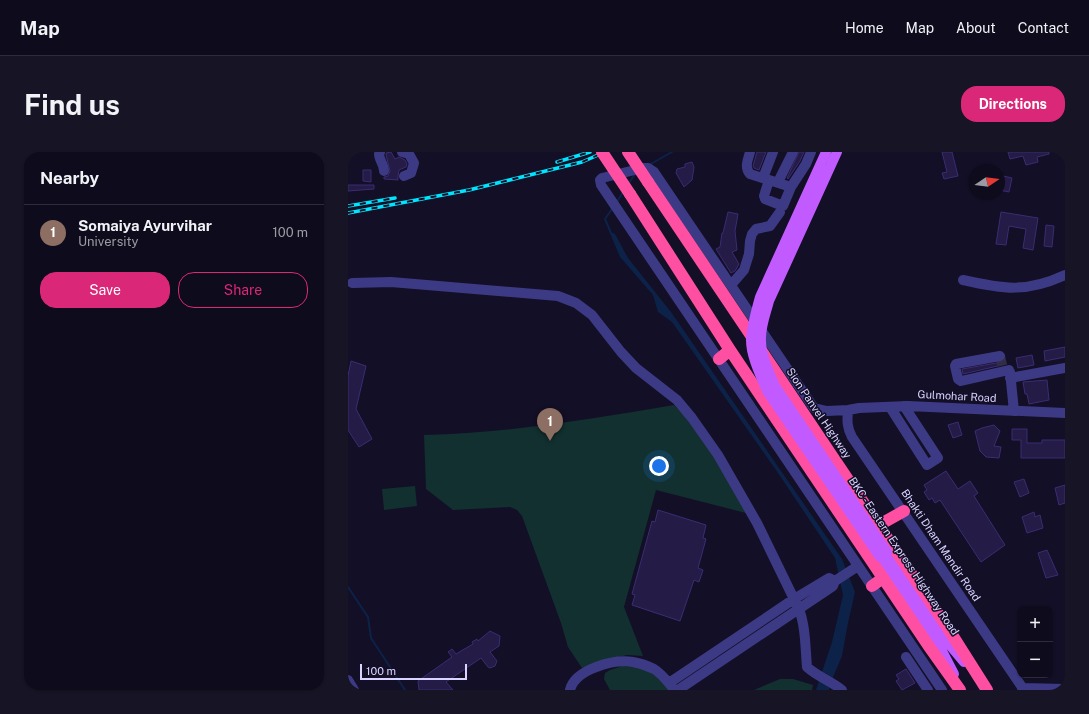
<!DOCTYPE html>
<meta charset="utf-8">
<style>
:root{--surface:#0e0b1c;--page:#171425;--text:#f1f3f6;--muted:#9b9ba3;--line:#2e2b3b;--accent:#db2777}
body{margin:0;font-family:"Public Sans",sans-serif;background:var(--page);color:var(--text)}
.controls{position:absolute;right:12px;bottom:12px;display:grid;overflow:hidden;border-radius:8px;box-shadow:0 1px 3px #0004}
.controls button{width:36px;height:36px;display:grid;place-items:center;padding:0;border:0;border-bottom:1px solid var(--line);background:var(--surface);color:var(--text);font:20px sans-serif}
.compass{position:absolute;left:621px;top:12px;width:36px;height:36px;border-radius:50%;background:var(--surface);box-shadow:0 1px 3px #0004;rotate:77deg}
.scale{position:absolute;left:12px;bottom:10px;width:107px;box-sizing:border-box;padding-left:4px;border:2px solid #d9d4ff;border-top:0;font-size:11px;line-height:14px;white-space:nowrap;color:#d9d4ff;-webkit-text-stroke:3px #130f26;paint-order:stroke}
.you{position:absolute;left:311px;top:314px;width:14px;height:14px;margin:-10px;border:3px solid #fff;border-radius:50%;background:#1a73e8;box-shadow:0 0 0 6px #1a73e833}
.badge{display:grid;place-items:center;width:26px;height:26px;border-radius:50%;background:var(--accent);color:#fff;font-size:13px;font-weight:700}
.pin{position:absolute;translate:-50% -33px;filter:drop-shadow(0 1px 2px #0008)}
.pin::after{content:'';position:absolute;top:21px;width:14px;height:12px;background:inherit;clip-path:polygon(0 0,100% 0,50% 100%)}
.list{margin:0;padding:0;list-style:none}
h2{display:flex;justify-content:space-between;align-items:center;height:52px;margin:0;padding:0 16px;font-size:17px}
h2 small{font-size:13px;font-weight:400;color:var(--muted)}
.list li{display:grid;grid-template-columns:26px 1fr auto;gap:12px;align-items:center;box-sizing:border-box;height:56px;padding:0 16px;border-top:1px solid var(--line)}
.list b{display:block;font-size:15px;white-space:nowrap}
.list p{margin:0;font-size:13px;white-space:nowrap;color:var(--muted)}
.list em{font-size:13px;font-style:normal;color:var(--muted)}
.actions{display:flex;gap:8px;padding:12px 16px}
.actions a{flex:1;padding:9px 0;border:1px solid var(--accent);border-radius:16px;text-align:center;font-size:14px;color:var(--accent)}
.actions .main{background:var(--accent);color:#fff}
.map{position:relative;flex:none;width:717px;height:538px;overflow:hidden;border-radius:16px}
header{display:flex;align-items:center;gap:24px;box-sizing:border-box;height:56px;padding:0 20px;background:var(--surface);border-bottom:1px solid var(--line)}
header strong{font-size:19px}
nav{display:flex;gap:22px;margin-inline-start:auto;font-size:14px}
.intro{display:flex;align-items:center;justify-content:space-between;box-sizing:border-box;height:96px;padding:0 24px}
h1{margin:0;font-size:28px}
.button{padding:10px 18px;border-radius:16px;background:var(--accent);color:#fff;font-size:14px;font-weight:700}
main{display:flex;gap:24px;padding:0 24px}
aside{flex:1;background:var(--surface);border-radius:16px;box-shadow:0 1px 3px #0004}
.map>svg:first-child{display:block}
.green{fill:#12302f}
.water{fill:#0c2248}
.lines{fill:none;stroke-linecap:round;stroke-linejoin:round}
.stream{stroke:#0c2248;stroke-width:2}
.building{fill:#241b47;stroke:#3b2d73}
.minor-tunnel{stroke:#312d47;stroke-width:10;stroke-dasharray:10 5;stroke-linecap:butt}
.minor{stroke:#3d3a85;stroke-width:10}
.major{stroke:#c25bff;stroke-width:10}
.highway{stroke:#ff4fa3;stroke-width:12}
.rail-casing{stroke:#00e5ff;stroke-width:3.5}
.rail{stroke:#130f26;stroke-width:2;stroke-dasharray:6;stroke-linecap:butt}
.major-bridge{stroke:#c25bff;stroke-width:10}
.highway-bridge{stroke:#ff4fa3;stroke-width:12}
.labels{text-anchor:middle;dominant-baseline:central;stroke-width:3;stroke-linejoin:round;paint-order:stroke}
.street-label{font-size:11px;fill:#d9d4ff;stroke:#130f26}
</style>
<header>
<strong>Map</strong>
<nav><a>Home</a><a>Map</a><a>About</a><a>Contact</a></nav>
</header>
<div class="intro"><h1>Find us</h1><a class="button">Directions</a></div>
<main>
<aside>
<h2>Nearby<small></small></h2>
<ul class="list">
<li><span class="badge" style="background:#8d6e63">1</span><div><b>Somaiya Ayurvihar</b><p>University</p></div><em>100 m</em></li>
</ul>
<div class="actions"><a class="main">Save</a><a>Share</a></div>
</aside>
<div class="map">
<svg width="717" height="538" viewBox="0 0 717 538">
<rect width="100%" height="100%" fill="#130f26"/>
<path class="green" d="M326 253 352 280 398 361 308 338 276 455 295 504 279 503 251 510 234 516 220 495 213 471 174 364 169 358 162 355 105 358 78 337 76 283C160 281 243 267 326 253Z
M67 334 69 354 36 358 34 337Z
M274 514C299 515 307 520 322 538H262L256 527 257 521 262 518Z
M432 527H445L465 533 464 538H406Z"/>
<path class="water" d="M261 79 267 82 280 106 323 160 494 407 507 440 500 471 494 504 483 530 481 538H468L484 490 495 443 487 406 430 321 324 170 310 160 305 143 272 105Z"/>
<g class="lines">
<path class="stream" d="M301 13 324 0
M281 31 287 22
M269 50 275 40
M263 81 257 67 264 57
M0 435 20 465 23 486 57 538"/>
</g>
<path class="building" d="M43 0 47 7 51 5 57 8 59 12 58 15 51 18 50 24V28L36 27V25L40 24 42 19 38 3V1Z
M409 0H418L411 18 406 16 405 14Z
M451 0H456L452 9 440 27 439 26Z
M594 0H604L610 24 596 27 594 21 599 20Z
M660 0H701V2L689 5 690 10 678 13 675 4 662 7Z
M344 10 346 15 344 28 336 35 328 21 329 17 337 15V12Z
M15 18H23V30L15 29Z
M651 23 664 26 661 40 651 38Z
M0 33H26V37L0 39Z
M380 60 390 62 387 79 389 98 384 100 391 112 387 119 383 121 368 97 372 95 374 81H375Z
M653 60 690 66 685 98 675 96 678 77 661 74 658 93 648 92Z
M698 73 706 74 704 95 696 94Z
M717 195V205L697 209 696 199Z
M684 203 686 213 670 216 668 206Z
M3 209 18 214 8 257 24 287 11 295 0 278V224Z
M654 210V213L615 222 614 217Z
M699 228 701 248 681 252 679 242H677L675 230Z
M610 270 614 283 605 286 600 273Z
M646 273 652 279 646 294 653 295 651 306 638 305 632 299 627 279 634 276Z
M664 277H679V291H694V288H717V306H673V288H664Z
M598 319 610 337 622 329 630 341 626 344 657 393 633 410 592 348 587 351 584 346 581 348 576 340 579 338 576 333Z
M676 327 681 341 672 345 666 330Z
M717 333V351L711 353 707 336Z
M310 358 358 373 355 386 358 387 350 416 355 418 351 430 346 428 332 469 284 453 287 443 284 442 304 369 307 370Z
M686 360 687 365 692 363 695 376 679 381 674 365Z
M699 398 710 423 698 426 690 401Z
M142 479 152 484 151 494 142 500 149 509 147 514 142 516 140 515 133 506 98 530 105 538H71L70 529 104 505 100 500 104 497 108 502 125 492 124 490 129 487 130 489Z
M558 517 567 531 554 538 548 529 551 527 548 523Z"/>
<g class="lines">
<path class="minor-tunnel" d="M652 204 655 217"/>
<path class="minor" d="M32 0 31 2C31 8 36 12 36 19
M54 0 61 2 66 11 63 21 56 24
M402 0C400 8 396 15 402 22L443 35
M415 26 425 0
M421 28 416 44 417 47 435 54 443 35 458 12 463 0
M430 30 445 0
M615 128C655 137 678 141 717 123
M4 131 43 130 210 144 228 151 244 163 273 200 288 216 329 248 344 266 370 303 409 371 446 447C458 466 457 493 459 515 470 525 483 529 494 538
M383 133 396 118 401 102 402 89 404 82 408 77 422 74 432 60
M652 204 608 212 607 214 610 227 613 229 661 218
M662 220 666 259
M662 226 717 216
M542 255 579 313 590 306 556 254
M500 258C499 269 499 276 504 285L676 538
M558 505 580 538
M0 528 6 538
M321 531 446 447 481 426 487 429
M674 536 717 537
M222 538C227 517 266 507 285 510 291 511 300 514 306 517 313 521 320 530 325 536
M330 538 485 434 487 429 510 414
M594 538 253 33 252 28 254 26 295 16H300L306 20 466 256 479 259 500 258 511 256 560 254 717 261"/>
<path class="major" d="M539 400 596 486 616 510
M532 405 590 491 606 522"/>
<path class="highway" d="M300 30 601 478 639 538
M282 42 382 198 580 493 612 538
M371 207 382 198
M531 373 556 359
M524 434 535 426"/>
<g class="rail-casing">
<path id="rail" d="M209 10 242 0
M0 54 47 46
M0 61 121 38 234 10 257 0"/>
</g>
<use href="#rail" class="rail"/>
<path class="major-bridge" d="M478 0 412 145C408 159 404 174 403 188 403 205 413 224 419 239L532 405
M489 0 421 149C418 161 412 175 413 189 413 204 421 220 427 234L539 400"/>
<path class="highway-bridge" d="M254 0 282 42
M280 0 300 30"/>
</g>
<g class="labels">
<g class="street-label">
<text transform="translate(609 244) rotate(3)">Gulmohar Road</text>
<text transform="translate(471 261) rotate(56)">Sion Panvel Highway</text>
<text transform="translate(593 393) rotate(56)">Bhakti Dham Mandir Road</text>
<text transform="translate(556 404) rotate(56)">BKC - Eastern Express Highway Road</text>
</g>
</g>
</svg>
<div class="controls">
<button>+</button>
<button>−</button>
</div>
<svg class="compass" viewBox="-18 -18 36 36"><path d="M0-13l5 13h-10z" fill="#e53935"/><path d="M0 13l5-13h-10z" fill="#9b9ba3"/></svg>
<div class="scale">100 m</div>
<div class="you"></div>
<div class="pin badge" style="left:202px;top:289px;background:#8d6e63">1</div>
</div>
</main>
